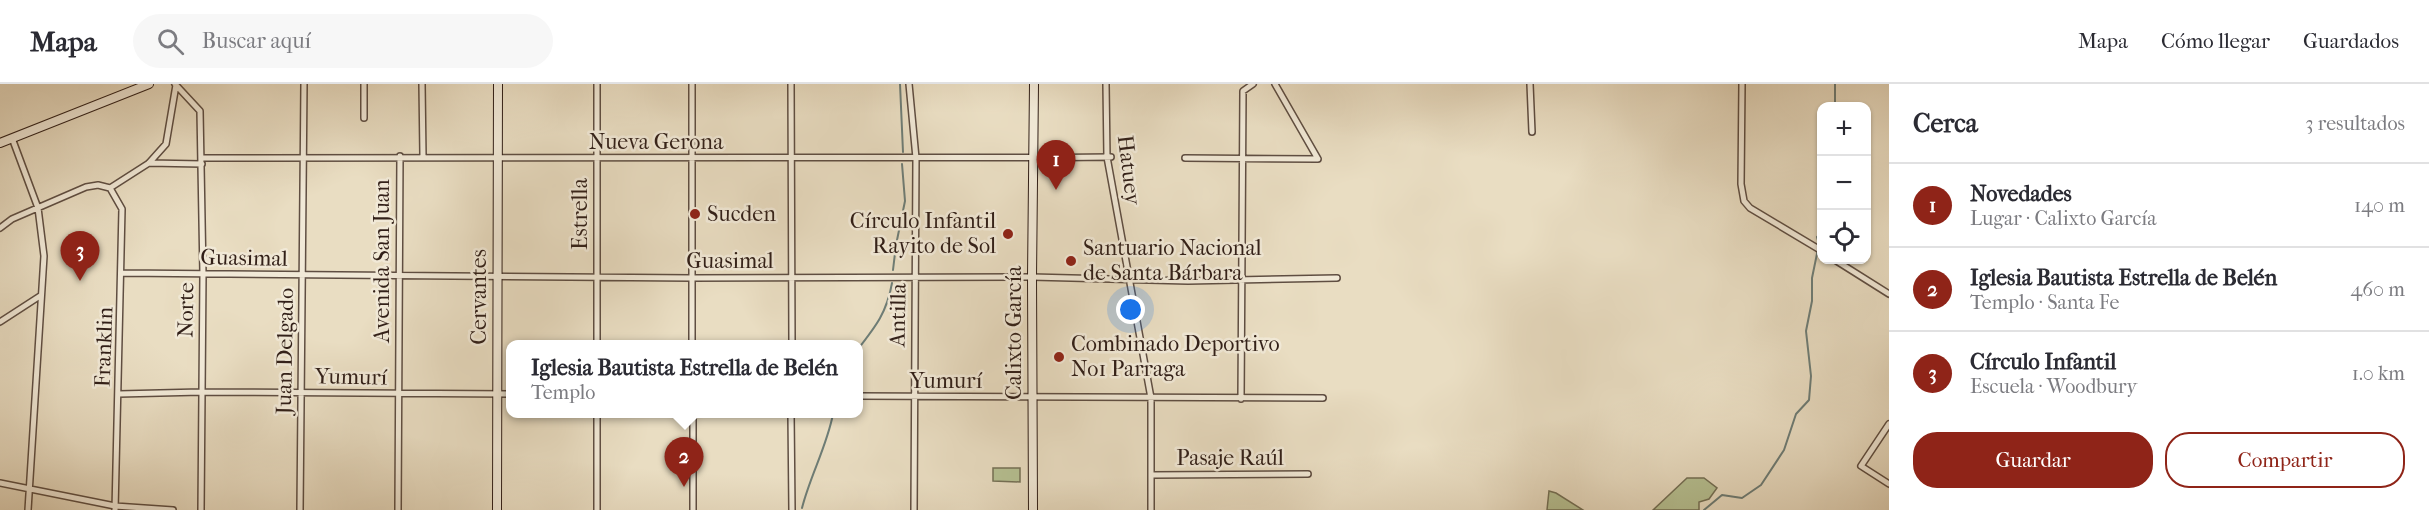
<!DOCTYPE html>
<html lang="es">
<meta charset="utf-8">
<style>
:root{--surface:#fff;--page:#f7f7f7;--text:#2b2b33;--muted:#7c7c81;--line:#e1e1e2;--accent:#8f2418}
body{margin:0;font-family:"IM FELL French Canon",serif;background:var(--page);color:var(--text)}
.controls{position:absolute;right:18px;top:18px;display:grid;overflow:hidden;border-radius:12px;box-shadow:0 2px 4px #0004}
.controls button{width:54px;height:54px;display:grid;place-items:center;padding:0;border:0;border-bottom:2px solid var(--line);background:var(--surface);color:var(--text);font:30px sans-serif}
.you{position:absolute;left:1131px;top:226px;width:21px;height:21px;margin:-15px;border:4px solid #fff;border-radius:50%;background:#1a73e8;box-shadow:0 0 0 9px #1a73e833}
.badge{display:grid;place-items:center;width:39px;height:39px;border-radius:50%;background:var(--accent);color:#fff;font-size:20px;font-weight:700}
.pin{position:absolute;translate:-50% -50px;filter:drop-shadow(0 2px 3px #0008)}
.pin::after{content:'';position:absolute;top:32px;width:21px;height:18px;background:inherit;clip-path:polygon(0 0,100% 0,50% 100%)}
.popup{position:absolute;left:506px;top:256px;width:357px;height:78px;box-sizing:border-box;display:grid;place-content:center;border-radius:12px;background:var(--surface);filter:drop-shadow(0 2px 4px #0005);font-size:20px;white-space:nowrap;color:var(--muted)}
.popup b{font-size:22px;color:var(--text)}
.popup::after{content:'';position:absolute;left:50%;top:100%;margin-left:-12px;border:12px solid transparent;border-top-color:var(--surface)}
.list{margin:0;padding:0;list-style:none}
h2{display:flex;justify-content:space-between;align-items:center;height:78px;margin:0;padding:0 24px;font-size:26px}
h2 small{font-size:20px;font-weight:400;color:var(--muted)}
.list li{display:grid;grid-template-columns:39px 1fr auto;gap:18px;align-items:center;box-sizing:border-box;height:84px;padding:0 24px;border-top:2px solid var(--line)}
.list b{display:block;font-size:22px;white-space:nowrap}
.list p{margin:0;font-size:20px;white-space:nowrap;color:var(--muted)}
.list em{font-size:20px;font-style:normal;color:var(--muted)}
.actions{display:flex;gap:12px;padding:18px 24px}
.actions a{flex:1;padding:14px 0;border:2px solid var(--accent);border-radius:24px;text-align:center;font-size:21px;color:var(--accent)}
.actions .main{background:var(--accent);color:#fff}
.icon{flex:none;width:33px;height:33px;fill:none;stroke:currentColor;stroke-width:2;stroke-linecap:round;stroke-linejoin:round}
.map{position:relative;flex:none;width:1889px;height:426px;overflow:hidden}
header{display:flex;align-items:center;gap:36px;box-sizing:border-box;height:84px;padding:0 30px;background:var(--surface);border-bottom:2px solid var(--line)}
header strong{font-size:28px}
nav{display:flex;gap:33px;margin-inline-start:auto;font-size:21px}
.search{width:420px;height:54px;background:var(--page);display:flex;align-items:center;gap:15px;box-sizing:border-box;padding:0 21px;border-radius:33px;color:var(--muted);font-size:22px}
main{display:flex}
aside{flex:1;background:var(--surface)}
.map>svg:first-child{display:block}
.green{fill:#b6c193;stroke:#747056;stroke-width:1.5}
.lines{fill:none;stroke-linecap:round;stroke-linejoin:round}
.stream{stroke:#6e7d76;stroke-width:2}
.street-casing{stroke:#5f4e42;stroke-width:8}
.secondary-casing{stroke:#311f18;stroke-width:10}
.street{stroke:#f1e9d7;stroke-width:5}
.secondary{stroke:#f1e9d7;stroke-width:8}
.poi-dot{fill:#8f2418;stroke:#f1e9d7;stroke-width:2}
.labels{text-anchor:middle;dominant-baseline:central;stroke-width:5;stroke-linejoin:round;paint-order:stroke}
.street-label{font-size:22px;fill:#311f18;stroke:#f1e9d7}
.poi-label{font-size:22px;fill:#311f18;stroke:#f1e9d7;text-anchor:start}
</style>
<header>
<strong>Mapa</strong>
<div class="search"><svg class="icon" aria-label="search" viewBox="0 0 24 24"><circle cx="10" cy="10" r="6"/><path d="M15 15l6 6"/></svg>Buscar aquí</div>
<nav><a>Mapa</a><a>Cómo llegar</a><a>Guardados</a></nav>
</header>
<main>
<div class="map">
<svg width="1889" height="426" viewBox="0 0 1889 426">
<rect width="100%" height="100%" fill="#e9ddc2"/>
<filter id="stains"><feTurbulence type="fractalNoise" baseFrequency=".00333" numOctaves="4"/><feColorMatrix values="0 0 0 0 .2 0 0 0 0 .09 0 0 0 0 .02 0 0 0 .5 -.17"/></filter>
<radialGradient id="worn" r=".72"><stop offset=".6" stop-color="#630" stop-opacity="0"/><stop offset="1" stop-color="#630" stop-opacity=".3"/></radialGradient>
<path class="green" d="M993 384H1020V398L993 397Z
M1687 394H1704L1717 404 1709 415 1699 418V426H1653Z
M1549 407 1556 409 1583 426H1547Z"/>
<g class="lines">
<path class="stream" d="M900 0 903 68
M1835 0V22
M893 186 896 161 905 117 902 80
M858 265C876 242 887 228 892 199
M802 424C810 392 827 362 833 330
M1704 426 1722 411 1742 414 1761 401 1784 366 1796 330 1809 316 1811 292 1806 247 1812 217V194L1819 160 1817 153 1822 148"/>
<g class="street-casing">
<path id="street" d="M175 0 200 27 203 190 201 426
M364 0V34
M422 0 423 72
M597 0V260
M791 0 792 260
M909 0 916 74 914 426
M1106 0 1107 73 1151 314V426
M1530 0 1532 48
M1742 0 1741 100 1744 117 1750 124 1822 167
M12 54 38 124 44 172 28 426
M201 74C505 71 808 76 1111 73
M1185 74 1318 75 1275 0
M149 79 202 80
M110 104 122 125 115 426
M110 104 149 79 166 60 176 1
M0 144 12 135 86 103 98 101 110 104
M1835 176 1889 210
M122 189 692 194 1032 193 1188 197 1337 194
M0 238 40 212
M692 260V0
M119 310 201 308 510 310
M858 312 1323 314
M1241 315 1243 7 1253 0
M597 330V426
M693 330V426
M791 330 792 426
M1889 340 1861 382 1889 400
M1152 391 1308 390
M0 399 115 422 173 426
M300 426 304 0
M398 426 400 72"/>
</g>
<g class="secondary-casing">
<path id="secondary" d="M0 59 149 0
M497 426 498 0
M1033 426 1032 193 1034 0"/>
</g>
<use href="#street" class="street"/>
<use href="#secondary" class="secondary"/>
</g>
<g class="poi-dot">
<circle cx="695" cy="130" r="6"/>
<circle cx="1008" cy="150" r="6"/>
<circle cx="1071" cy="177" r="6"/>
<circle cx="1059" cy="273" r="6"/>
</g>
<g class="labels">
<g class="street-label">
<text x="656" y="58">Nueva Gerona</text>
<text transform="translate(1129 86) rotate(83)">Hatuey</text>
<text transform="translate(580 130) rotate(-90)">Estrella</text>
<text transform="translate(244 174) rotate(1)">Guasimal</text>
<text transform="translate(382 177) rotate(-90)">Avenida San Juan</text>
<text x="730" y="177">Guasimal</text>
<text transform="translate(479 213) rotate(-90)">Cervantes</text>
<text transform="translate(186 226) rotate(-89)">Norte</text>
<text transform="translate(898 231) rotate(-89)">Antilla</text>
<text transform="translate(1014 249) rotate(-90)">Calixto García</text>
<text transform="translate(104 263) rotate(-88)">Franklin</text>
<text transform="translate(285 267) rotate(-89)">Juan Delgado</text>
<text transform="translate(351 293) rotate(1)">Yumurí</text>
<text x="946" y="297">Yumurí</text>
<text x="1230" y="374">Pasaje Raúl</text>
</g>
<g class="poi-label">
<text x="707" y="130">Sucden</text>
<text x="996" y="137" text-anchor="end">Círculo Infantil<tspan x="996" dy="25">Rayito de Sol</tspan></text>
<text x="1083" y="164">Santuario Nacional<tspan x="1083" dy="25">de Santa Bárbara</tspan></text>
<text x="1071" y="260">Combinado Deportivo<tspan x="1071" dy="25">No1 Parraga</tspan></text>
</g>
</g>
<rect width="100%" height="100%" filter="url(#stains)"/>
<rect width="100%" height="100%" fill="url(#worn)"/>
</svg>
<div class="controls">
<button>+</button>
<button>−</button>
<button><svg class="icon" aria-label="locate" viewBox="0 0 24 24"><circle cx="12" cy="12" r="6"/><path d="M12 2v4M12 18v4M2 12h4M18 12h4"/></svg></button>
</div>
<div class="you"></div>
<div class="pin badge" style="left:1056px;top:106px">1</div>
<div class="pin badge" style="left:684px;top:403px">2</div>
<div class="popup"><b>Iglesia Bautista Estrella de Belén</b>Templo</div>
<div class="pin badge" style="left:80px;top:197px">3</div>
</div>
<aside>
<h2>Cerca<small>3 resultados</small></h2>
<ul class="list">
<li><span class="badge">1</span><div><b>Novedades</b><p>Lugar · Calixto García</p></div><em>140 m</em></li>
<li><span class="badge">2</span><div><b>Iglesia Bautista Estrella de Belén</b><p>Templo · Santa Fe</p></div><em>460 m</em></li>
<li><span class="badge">3</span><div><b>Círculo Infantil</b><p>Escuela · Woodbury</p></div><em>1.0 km</em></li>
</ul>
<div class="actions"><a class="main">Guardar</a><a>Compartir</a></div>
</aside>
</main>
